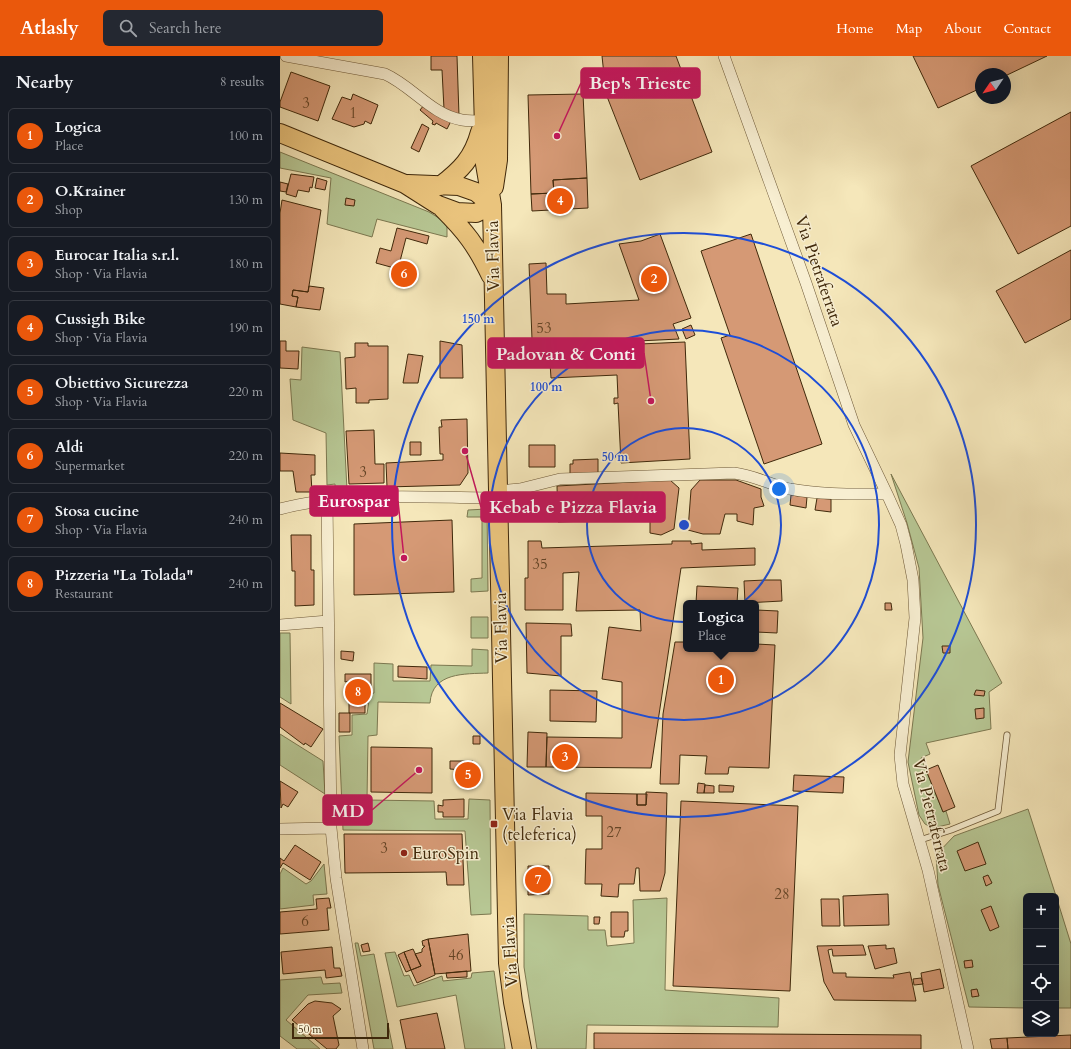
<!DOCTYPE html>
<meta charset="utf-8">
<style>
:root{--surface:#171b24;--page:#242831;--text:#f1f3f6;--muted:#9ea1a6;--line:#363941;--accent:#ea580c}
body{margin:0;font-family:Cardo,serif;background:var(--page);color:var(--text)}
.controls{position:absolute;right:12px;bottom:12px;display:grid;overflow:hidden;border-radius:6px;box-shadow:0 4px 16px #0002}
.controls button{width:36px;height:36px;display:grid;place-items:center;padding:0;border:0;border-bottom:1px solid var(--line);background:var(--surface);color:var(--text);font:20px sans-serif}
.compass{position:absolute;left:695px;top:12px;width:36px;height:36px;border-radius:50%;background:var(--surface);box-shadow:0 4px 16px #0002;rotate:235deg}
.scale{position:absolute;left:12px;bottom:10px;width:97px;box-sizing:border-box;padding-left:4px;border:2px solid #40290b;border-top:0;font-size:11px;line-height:14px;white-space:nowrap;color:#40290b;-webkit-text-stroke:3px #f8efd2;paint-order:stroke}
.you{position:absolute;left:499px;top:433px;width:14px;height:14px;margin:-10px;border:3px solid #fff;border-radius:50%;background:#1a73e8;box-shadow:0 0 0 6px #1a73e833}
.badge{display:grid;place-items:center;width:26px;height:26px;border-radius:50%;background:var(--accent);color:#fff;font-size:13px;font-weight:700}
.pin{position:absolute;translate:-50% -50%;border:2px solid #fff;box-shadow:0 1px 4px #0006}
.popup{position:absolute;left:403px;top:544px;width:76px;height:52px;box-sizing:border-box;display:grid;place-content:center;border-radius:6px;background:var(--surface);filter:drop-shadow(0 1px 3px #0005);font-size:13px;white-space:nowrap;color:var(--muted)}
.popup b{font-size:15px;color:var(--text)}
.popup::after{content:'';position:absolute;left:50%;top:100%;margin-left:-8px;border:8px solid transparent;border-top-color:var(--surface)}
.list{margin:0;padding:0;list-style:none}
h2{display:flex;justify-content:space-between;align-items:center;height:52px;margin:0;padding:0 16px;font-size:17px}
h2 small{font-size:13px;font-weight:400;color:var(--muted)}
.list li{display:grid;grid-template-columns:26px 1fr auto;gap:12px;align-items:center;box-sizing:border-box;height:56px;margin:0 8px 8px;padding:0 8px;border:1px solid var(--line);border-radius:6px}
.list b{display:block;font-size:15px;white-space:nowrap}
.list p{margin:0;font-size:13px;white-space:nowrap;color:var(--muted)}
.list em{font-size:13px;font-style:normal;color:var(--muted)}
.icon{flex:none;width:22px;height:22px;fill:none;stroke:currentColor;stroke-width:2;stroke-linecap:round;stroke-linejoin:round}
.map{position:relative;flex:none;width:791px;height:993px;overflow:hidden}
header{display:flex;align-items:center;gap:24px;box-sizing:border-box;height:56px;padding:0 20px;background:var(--accent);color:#fff}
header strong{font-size:19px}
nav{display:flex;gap:22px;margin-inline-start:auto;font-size:14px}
.search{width:280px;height:36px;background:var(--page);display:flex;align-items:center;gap:10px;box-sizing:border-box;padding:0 14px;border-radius:6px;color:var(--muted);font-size:15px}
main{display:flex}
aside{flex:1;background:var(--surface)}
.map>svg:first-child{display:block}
.green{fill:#b7c794;stroke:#7c7850}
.building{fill:#d59975;stroke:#40290b}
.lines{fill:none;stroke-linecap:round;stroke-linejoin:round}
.service-casing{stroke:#6d5837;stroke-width:7}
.minor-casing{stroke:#6d5837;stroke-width:12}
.primary-casing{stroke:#40290b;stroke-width:20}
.service{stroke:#f8efd2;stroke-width:5.5}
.minor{stroke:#f8efd2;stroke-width:11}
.primary{stroke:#eac47d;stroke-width:18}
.ring{fill:none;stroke:#1d4ed8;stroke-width:2}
.poi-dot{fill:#8f2418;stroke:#f8efd2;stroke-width:1.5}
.labels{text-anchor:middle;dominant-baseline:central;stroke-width:3;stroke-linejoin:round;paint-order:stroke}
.number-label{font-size:15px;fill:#654526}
.street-label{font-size:17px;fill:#40290b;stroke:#f8efd2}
.poi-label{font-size:17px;fill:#40290b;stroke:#f8efd2;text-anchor:start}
.centre{fill:#1d4ed8;stroke:#f8efd2;stroke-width:2}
.ring-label{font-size:12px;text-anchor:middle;font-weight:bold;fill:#1d4ed8;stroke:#f8efd2;stroke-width:3;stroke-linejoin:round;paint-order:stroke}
.leader{fill:none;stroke:#c2185b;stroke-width:1.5}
.callout-dot{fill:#c2185b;stroke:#f8efd2;stroke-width:1.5}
.callout{fill:#c2185b;stroke:#c2185b;stroke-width:1.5}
.callout-label{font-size:18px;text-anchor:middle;font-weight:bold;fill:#fff}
</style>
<header>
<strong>Atlasly</strong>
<div class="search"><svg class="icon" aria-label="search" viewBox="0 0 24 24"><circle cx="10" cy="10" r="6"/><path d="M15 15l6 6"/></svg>Search here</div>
<nav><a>Home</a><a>Map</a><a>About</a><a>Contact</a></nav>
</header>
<main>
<aside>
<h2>Nearby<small>8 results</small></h2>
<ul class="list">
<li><span class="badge">1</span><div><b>Logica</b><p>Place</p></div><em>100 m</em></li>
<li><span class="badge">2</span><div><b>O.Krainer</b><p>Shop</p></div><em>130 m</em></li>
<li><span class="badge">3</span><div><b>Eurocar Italia s.r.l.</b><p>Shop · Via Flavia</p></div><em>180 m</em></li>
<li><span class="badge">4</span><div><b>Cussigh Bike</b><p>Shop · Via Flavia</p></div><em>190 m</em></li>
<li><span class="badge">5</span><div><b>Obiettivo Sicurezza</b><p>Shop · Via Flavia</p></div><em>220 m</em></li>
<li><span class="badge">6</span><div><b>Aldi</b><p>Supermarket</p></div><em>220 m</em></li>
<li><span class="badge">7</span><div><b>Stosa cucine</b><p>Shop · Via Flavia</p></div><em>240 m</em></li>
<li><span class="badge">8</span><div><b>Pizzeria &quot;La Tolada&quot;</b><p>Restaurant</p></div><em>240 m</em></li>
</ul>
</aside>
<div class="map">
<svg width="791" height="993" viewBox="0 0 791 993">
<rect width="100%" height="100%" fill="#f5e7ba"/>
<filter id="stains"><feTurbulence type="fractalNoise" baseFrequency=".005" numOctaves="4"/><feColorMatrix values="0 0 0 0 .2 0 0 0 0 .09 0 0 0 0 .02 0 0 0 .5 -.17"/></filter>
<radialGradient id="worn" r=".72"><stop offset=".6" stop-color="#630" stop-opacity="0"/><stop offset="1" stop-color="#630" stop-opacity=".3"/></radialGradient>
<path class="green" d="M0 96 149 156 167 167V181L97 163 92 181 47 168 51 122 0 112Z
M22 291 60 296 67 434 55 435V428L47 429 46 377 13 364 10 323 21 324Z
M611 418 722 627 709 636 711 673 646 687 650 698 641 702 663 756 666 755 670 768 653 772 645 768 639 759 628 706 643 582 639 512 627 467Z
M207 453 208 535 191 536V523L202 522V461H187L188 454Z
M191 561H208V582H191Z
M0 577H10L11 648 0 641Z
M192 593 208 594V617C185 618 152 616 150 647L98 646 97 679 88 680 87 744 154 745 155 763H188L189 743 210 744 211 858 191 859 185 775 63 774 59 680 72 679V659L87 658 90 638 94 637V607L113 608V625H150L151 609 192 610Z
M0 678 43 705 45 738 0 709Z
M748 753 776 840H746V952L689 951 658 829 656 799 674 780Z
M44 808 47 838 33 839 34 849 0 853V818L3 812 26 828 31 825Z
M776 840 791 888V952H776Z
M387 842 385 934 499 942 498 971 307 969 306 993H257L244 911V858L308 860V874H325L327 890 354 887 353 844Z
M75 887H78L81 900 94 898 113 993H94Z
M115 896 124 920 129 919 134 930 162 920 163 925 191 922 192 917 214 915 225 993H185L176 939 117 951 105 897Z
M41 921 43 928 60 927 62 937 28 939 6 964 40 993H17L0 980V924Z"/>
<path class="building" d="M151 0H177L179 60 164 53 162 14H151Z
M322 0H396L432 96 360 124 326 38Z
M633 0H767L725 20V18H701V32L658 52Z
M11 16 50 30 38 65 0 51V46Z
M73 38 98 49 91 68 85 65 84 68 74 71 52 63 62 41 71 44Z
M303 38 307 122 273 124 274 137 251 138 248 39Z
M144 49 171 65 167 73 156 67 155 69 152 68 153 65 140 54Z
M791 56V170L738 198 691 110Z
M142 68 149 72 139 96 131 92Z
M11 118 34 121 32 132 30 131 29 136 18 134 16 141 6 138Z
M37 122 47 125 45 134 35 132Z
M307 122 308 152 252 155 251 138 274 137 273 124Z
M0 126 8 128 6 136 0 135Z
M66 142 75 144 74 150 65 149Z
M2 144 41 154 28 236 13 234 12 240 18 241 16 251 0 248V157Z
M117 172 149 180 147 188 126 182 118 213 96 207 100 192 111 195Z
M380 178 411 262 393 268 399 283 254 290V283H252L249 208 266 207 267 238H286V248L359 244 339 188 361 185Z
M471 178 542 388 484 408 441 282 450 279 421 195Z
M791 194V263L745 287 716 235Z
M29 230 44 232 40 254 16 251 18 241 12 240 13 234 28 236Z
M411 269 415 279 406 283 402 273Z
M246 283H254V290L246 291Z
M0 285H6V295H19L18 313 0 312Z
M160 285 182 289 183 322H160Z
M405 286 410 403 341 407 338 347 334 348V342H338L337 319 271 322 269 292Z
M75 287H88V290H108V343L89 344V347H76V332L66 333 65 302 75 301Z
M128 298 143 300 138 327H123Z
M187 363 188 417 180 429 107 431 106 407 163 404V398H160L159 371H162L161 364Z
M94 374 95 408H104V427L69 428 66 375Z
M130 386H141V399H130Z
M249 389H275V411H249Z
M0 397 35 399V419H31L32 436H16L13 415H0Z
M318 403V418L290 419V408H293V404Z
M390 424 399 432 394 473 381 479 370 477V463L278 466 277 430Z
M420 424H456L481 433V441L484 450 474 452 473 469 457 465V458H445L440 478H423L408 474 411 434Z
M511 439 527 441 526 452 510 449Z
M537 442 551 443V456L535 454Z
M172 464 174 536 74 539V468Z
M11 479H31V514H34V549L15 550V515H12Z
M248 485H261L262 492 392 488V485H411V488L422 487V494L475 492V509L401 512 371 712 266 711 267 681 342 682V626L322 623 329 571 361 575 360 554 296 555 299 516 283 517V554H245V522H248Z
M485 524H501L502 545 465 547 464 525Z
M417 530 458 532 457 547H416Z
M605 547H611L612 554H605Z
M476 554 498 555 497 577 476 576Z
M246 567 291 568 292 580H281V620L247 617Z
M395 586H406V593H476V588L495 589 489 712 449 711 448 718H425L427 700 400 699 399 728H380L383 658Z
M662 590H670V597H663Z
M61 595 74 596 73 605 61 603Z
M118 610 147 611V623L118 621Z
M65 618H91V634H88V647H85V657H69V625L65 626Z
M270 634 317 635 316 666 270 665Z
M696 634 705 635 704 640 694 639Z
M0 647 43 673 31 691 25 687 24 689 0 671Z
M704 652V662L696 663 695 653Z
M59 657H70V676H59Z
M248 676 267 677 266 711H247Z
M193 680H200V688H193Z
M91 691 152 692V737L91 736Z
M170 705H193V726H183V714L170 713Z
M658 709 675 751 663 756 646 714Z
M514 719 564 721 563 737 513 735Z
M0 725 18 736 8 751 3 748 1 752Z
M418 727 425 728 424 737H417Z
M425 729 434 730V737H424Z
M439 729 454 730 453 736H439Z
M366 736 387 737 385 817 380 835H360L359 812H356L354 828H339L338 841 321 840 322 828H305L306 793H322V760H306V737L357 738V749H366Z
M357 738H367L366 749H357Z
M184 743V761H163V756H158V749L163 750V744Z
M401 745 518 750 510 935 393 930Z
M64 778H182L184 829H167L166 816 65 817Z
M698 786 706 808 685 815 677 795Z
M15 789 41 806 30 824 3 807 0 812V802L4 805Z
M248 810H269V838L248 839Z
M708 819 712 827 706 830 703 821Z
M608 838 609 869 564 870 563 840Z
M49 842 51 852H47L49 874 0 878V856L37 853 36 843Z
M541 843H559L560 870H542Z
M711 850 719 871 710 875 701 854Z
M331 856H348V875H345L344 881H331Z
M314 861H320L319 868H314Z
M188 878 191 915 155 918 148 883Z
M148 883 155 919 137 927 131 914 141 910 135 898 142 896V893L145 890H143L142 885Z
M88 887 90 895 83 896 81 889Z
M583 889 586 899 553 900 552 893 548 894 553 917H566V921L614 922 613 919 630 916 636 945 554 944 544 926 537 890Z
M606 889V893L614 892 617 907 595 913 588 890Z
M52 891 54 912H60L62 920 46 922 45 914 3 918 1 896Z
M133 893 141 910 131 914 124 896Z
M124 896 131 914 126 916 118 899Z
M692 904 693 911 685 912 684 905Z
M660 913 664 932 644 936 641 917Z
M187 915V921L167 922 166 917Z
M641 922 643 928 634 929 633 923Z
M697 933 699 940 692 941 691 934Z
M35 945 52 947 61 953 53 960 59 989 56 993H47L12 964 28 948Z
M157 957 165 993H126L120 964Z
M314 977 641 979V993H314Z
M791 979V993H728L727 982Z
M727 982 728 993H712L710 983Z"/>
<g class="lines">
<g class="service-casing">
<path id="service" d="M640 784 671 774 718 755 727 679"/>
</g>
<g class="minor-casing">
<path id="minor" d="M6 0 105 18C132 30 152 59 182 64 189 65 196 65 203 65
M444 0 526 227 574 369 607 438
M218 435 240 433 280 423 454 417C473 419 491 429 510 433 542 439 574 438 607 438L621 469 626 488 633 524 635 562 620 699 623 728 648 814 688 993
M47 444 51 772 56 822 83 993
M0 453C65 435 150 442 218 442
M0 569 48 565
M0 773 51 772"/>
</g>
<g class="primary-casing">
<path id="primary" d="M202 0 205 108 212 149 228 907 233 946 242 993
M0 77 125 128 158 149 177 156 196 157 212 149
M128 128 179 130 196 136 212 149
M160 130C181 114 193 102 200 76
M214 131 218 104 219 0
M162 152C186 176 196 189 211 220"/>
</g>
<use href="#service" class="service"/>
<use href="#minor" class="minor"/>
<use href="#primary" class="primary"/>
</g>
<g class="ring">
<circle cx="404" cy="469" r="97"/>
<circle cx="404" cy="469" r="195"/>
<circle cx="404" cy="469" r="292"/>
</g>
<g class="poi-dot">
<rect x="210" y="764" width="8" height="8" rx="2"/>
<circle cx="124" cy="797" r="4"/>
</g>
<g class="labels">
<g class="number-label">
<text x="26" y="47">3</text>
<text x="73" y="57">1</text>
<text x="264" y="272">53</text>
<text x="83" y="416">3</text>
<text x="260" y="508">35</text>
<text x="334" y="776">27</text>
<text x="104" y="792">3</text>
<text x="502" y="838">28</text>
<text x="25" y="865">6</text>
<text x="176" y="899">46</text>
</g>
<g class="street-label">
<text transform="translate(213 200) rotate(-91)">Via Flavia</text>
<text transform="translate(539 215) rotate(71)">Via Pietraferrata</text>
<text transform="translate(221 572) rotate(-91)">Via Flavia</text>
<text transform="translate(652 759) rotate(76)">Via Pietraferrata</text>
<text transform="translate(230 896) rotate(-93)">Via Flavia</text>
</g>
<g class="poi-label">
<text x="222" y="758">Via Flavia<tspan x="222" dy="20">(teleferica)</tspan></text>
<text x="132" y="797">EuroSpin</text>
</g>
</g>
<circle cx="404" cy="469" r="6" class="centre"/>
<g class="ring-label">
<text x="198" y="267">150 m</text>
<text x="266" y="335">100 m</text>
<text x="335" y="405">50 m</text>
</g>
<path class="leader" d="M277 80L301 27M371 345L364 297M124 502L118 445M185 395L201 451M139 714L92 754"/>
<g class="callout-dot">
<circle cx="277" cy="80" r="4"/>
<circle cx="371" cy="345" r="4"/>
<circle cx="124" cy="502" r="4"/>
<circle cx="185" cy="395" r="4"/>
<circle cx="139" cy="714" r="4"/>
</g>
<g class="callout">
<rect x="301" y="12" width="119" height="30" rx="4"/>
<rect x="208" y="282" width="156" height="30" rx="4"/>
<rect x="30" y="430" width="88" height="30" rx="4"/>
<rect x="201" y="436" width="184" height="30" rx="4"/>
<rect x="43" y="739" width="49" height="30" rx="4"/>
</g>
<g class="callout-label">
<text x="360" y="33">Bep's Trieste</text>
<text x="286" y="304">Padovan &amp; Conti</text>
<text x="74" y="451">Eurospar</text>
<text x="293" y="457">Kebab e Pizza Flavia</text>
<text x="68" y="761">MD</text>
</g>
<rect width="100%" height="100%" filter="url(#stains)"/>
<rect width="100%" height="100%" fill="url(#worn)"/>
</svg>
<div class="controls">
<button>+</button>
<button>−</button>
<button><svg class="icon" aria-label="locate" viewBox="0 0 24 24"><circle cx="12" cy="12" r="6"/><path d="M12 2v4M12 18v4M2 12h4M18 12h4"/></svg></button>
<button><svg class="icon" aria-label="layers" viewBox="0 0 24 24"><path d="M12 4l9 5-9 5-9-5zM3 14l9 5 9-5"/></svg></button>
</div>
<svg class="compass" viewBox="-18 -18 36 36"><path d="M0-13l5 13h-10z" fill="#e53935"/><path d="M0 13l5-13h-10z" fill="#9ea1a6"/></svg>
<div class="scale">50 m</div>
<div class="you"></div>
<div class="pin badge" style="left:441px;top:624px">1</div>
<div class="popup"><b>Logica</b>Place</div>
<div class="pin badge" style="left:374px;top:223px">2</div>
<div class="pin badge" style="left:285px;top:701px">3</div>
<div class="pin badge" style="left:280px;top:145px">4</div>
<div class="pin badge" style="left:188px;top:719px">5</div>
<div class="pin badge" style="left:124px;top:218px">6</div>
<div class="pin badge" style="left:258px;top:824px">7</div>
<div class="pin badge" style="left:78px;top:636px">8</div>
</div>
</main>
